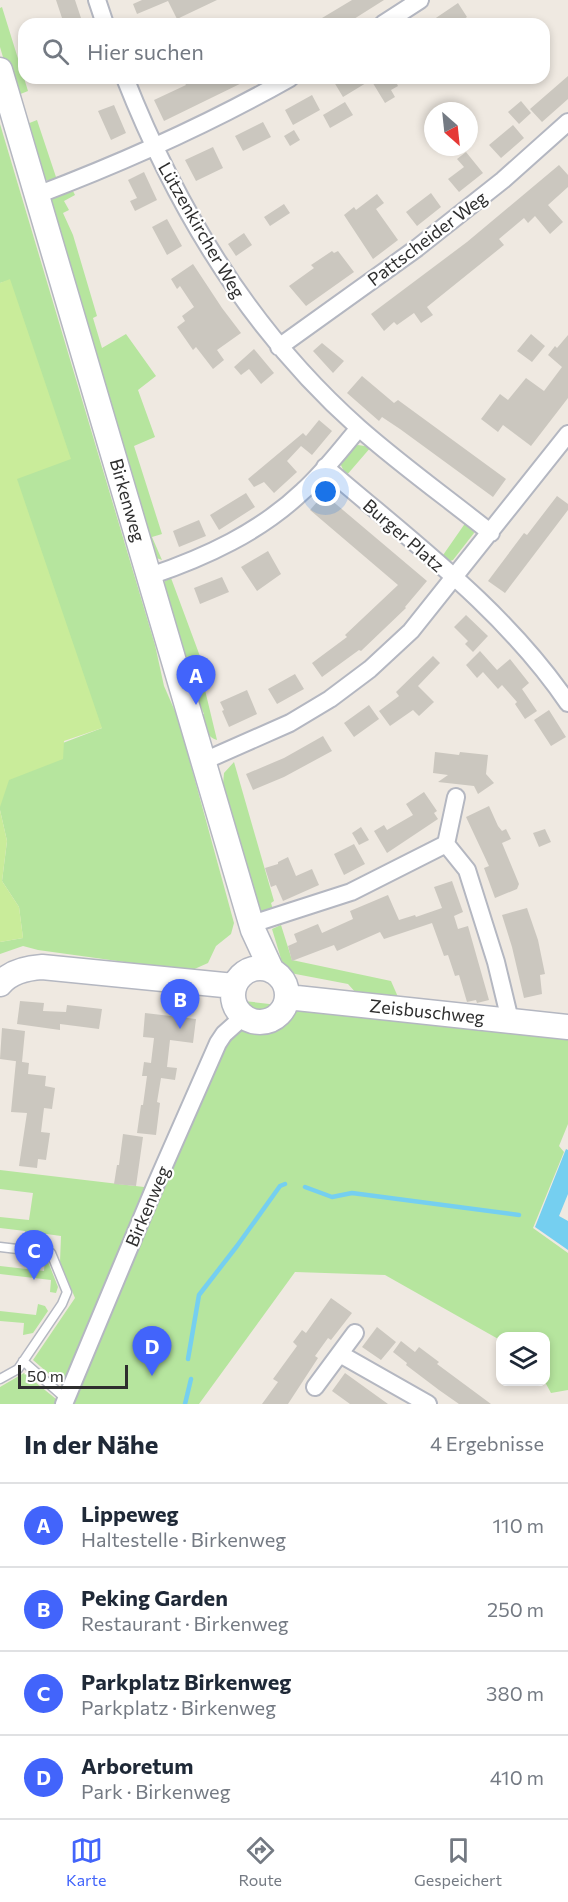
<!DOCTYPE html>
<html lang="de">
<meta charset="utf-8">
<style>
:root{--surface:#fff;--page:#f2f2f3;--text:#1f2937;--muted:#747a83;--line:#e0e1e3;--accent:#4264fb}
body{margin:0;font-family:Commissioner,sans-serif;background:var(--page);color:var(--text)}
.controls{position:absolute;right:18px;bottom:18px;display:grid;overflow:hidden;border-radius:12px;box-shadow:0 3px 9px #0003}
.controls button{width:54px;height:54px;display:grid;place-items:center;padding:0;border:0;border-bottom:2px solid var(--line);background:var(--surface);color:var(--text);font:30px sans-serif}
.compass{position:absolute;left:424px;top:102px;width:54px;height:54px;border-radius:50%;background:var(--surface);box-shadow:0 3px 9px #0003;rotate:153deg}
.scale{position:absolute;left:18px;bottom:15px;width:110px;box-sizing:border-box;padding-left:6px;border:3px solid #2e2e2e;border-top:0;font-size:16px;line-height:21px;white-space:nowrap;color:#2e2e2e;-webkit-text-stroke:4px #fff;paint-order:stroke}
.you{position:absolute;left:326px;top:492px;width:21px;height:21px;margin:-15px;border:4px solid #fff;border-radius:50%;background:#1a73e8;box-shadow:0 0 0 9px #1a73e833}
.badge{display:grid;place-items:center;width:39px;height:39px;border-radius:50%;background:var(--accent);color:#fff;font-size:20px;font-weight:700}
.pin{position:absolute;translate:-50% -50px;filter:drop-shadow(0 2px 3px #0008)}
.pin::after{content:'';position:absolute;top:32px;width:21px;height:18px;background:inherit;clip-path:polygon(0 0,100% 0,50% 100%)}
.list{margin:0;padding:0;list-style:none}
h2{display:flex;justify-content:space-between;align-items:center;height:78px;margin:0;padding:0 24px;font-size:26px}
h2 small{font-size:20px;font-weight:400;color:var(--muted)}
.list li{display:grid;grid-template-columns:39px 1fr auto;gap:18px;align-items:center;box-sizing:border-box;height:84px;padding:0 24px;border-top:2px solid var(--line)}
.list b{display:block;font-size:22px;white-space:nowrap}
.list p{margin:0;font-size:20px;white-space:nowrap;color:var(--muted)}
.list em{font-size:20px;font-style:normal;color:var(--muted)}
.icon{flex:none;width:33px;height:33px;fill:none;stroke:currentColor;stroke-width:2;stroke-linecap:round;stroke-linejoin:round}
.map{position:relative;flex:none;width:568px;height:1404px;overflow:hidden}
.search{position:absolute;background:var(--surface);box-shadow:0 3px 9px #0003;left:18px;right:18px;top:18px;height:66px;display:flex;align-items:center;gap:15px;box-sizing:border-box;padding:0 21px;border-radius:18px;color:var(--muted);font-size:22px}
.sheet{height:414px;background:var(--surface)}
nav{display:flex;justify-content:space-around;align-items:center;box-sizing:border-box;height:84px;border-top:2px solid var(--line);background:var(--surface);font-size:16px;color:var(--muted)}
nav a{display:grid;justify-items:center;gap:3px}
nav .on{color:var(--accent)}
.map>svg:first-child{display:block}
.green{fill:#b6e59e}
.pitch{fill:#c9ec9a}
.water{fill:#75cff0}
.lines{fill:none;stroke-linecap:round;stroke-linejoin:round}
.stream{stroke:#75cff0;stroke-width:4.5}
.building{fill:#cbc7bf}
.lane-casing{stroke:#b4b7c1;stroke-width:11}
.street-casing{stroke:#b4b7c1;stroke-width:20}
.secondary-casing{stroke:#b4b7c1;stroke-width:27}
.lane{stroke:#fff;stroke-width:8}
.street{stroke:#fff;stroke-width:16}
.secondary{stroke:#fff;stroke-width:24}
.labels{text-anchor:middle;dominant-baseline:central;stroke-width:4.5;stroke-linejoin:round;paint-order:stroke}
.street-label{font-size:18px;fill:#2e2e2e;stroke:#fff}
</style>
<div class="map">
<svg width="568" height="1404" viewBox="0 0 568 1404">
<rect width="100%" height="100%" fill="#efe9e1"/>
<path class="green" d="M2 7 28 91 18 95 27 124 37 120 56 177 62 176 63 179C51 181 45 183 37 173L0 47V8Z
M0 124 155 645 164 686 178 718 234 923 231 934 216 946 208 963 190 971 38 950 23 946 0 954V942L23 938 19 907 2 881 7 841 0 810V767L102 728 0 618 10 280 0 283Z
M66 190 67 193 73 191 75 195 64 201 69 210 63 213 73 235 97 316 93 318 102 348 126 334 156 376 138 390 155 437 134 446 162 534 152 537 162 560 151 556 48 208 50 199Z
M358 445 371 447 346 476 340 463 352 447Z
M466 522 473 529 474 533 453 560 450 561 441 558Z
M171 578 201 659 198 661 217 740C206 737 205 726 201 715L204 714 201 707H199L161 588 165 581Z
M234 762 274 901 271 903 275 916 257 912 223 784 224 773Z
M281 925 292 960 391 981 398 997 357 994 348 984 285 972 272 929Z
M244 1001 568 1038V1124L559 1146 564 1152 533 1228 568 1253V1390L551 1393 545 1382 546 1336H500V1340L385 1275 295 1272 199 1404H0V1387L24 1373 56 1399 62 1385 33 1360 75 1298 60 1262 61 1236 32 1232 30 1244 24 1243 25 1231 0 1228V1217L29 1220 33 1193 0 1189V1170L161 1189Z
M45 1259H47L58 1287 56 1293 50 1292 51 1280 0 1274V1266L44 1271Z
M38 1304 45 1306 48 1311 33 1333 23 1335 24 1323 0 1321V1311L36 1315Z"/>
<path class="pitch" d="M10 279 71 459 17 479 102 728 64 741 63 759 9 780 0 807V283Z
M0 810 7 841 2 881 19 907 23 938 0 942Z"/>
<path class="water" d="M566 1149 568 1150V1194L559 1216 568 1221V1250L535 1227Z"/>
<g class="lines">
<path class="stream" d="M305 1187 332 1197 352 1193 519 1215
M188 1359 199 1295 237 1246 280 1186 285 1184
M185 1404 191 1379"/>
</g>
<path class="building" d="M56 0H75L83 24H64Z
M142 0H217L177 19 168 1 137 14 133 4Z
M352 0H384L346 24H312Z
M458 3 467 17 457 24H427Z
M568 76V99L542 122 530 109Z
M182 78H252L164 121 154 100 186 85Z
M341 78H394L398 86 391 90 395 97 385 103 371 80 343 97 334 82Z
M312 95 320 110 293 125 285 110Z
M521 101 531 113 519 124 508 112Z
M345 102 353 115 330 128 323 115Z
M114 105 126 133 111 140 98 111Z
M263 122 271 137 243 151 235 136Z
M513 125 524 138 501 158 489 145Z
M294 130 300 140 290 146 284 136Z
M213 147 223 168 196 181 185 160Z
M466 152 483 173 459 192 448 179 464 167 457 159Z
M559 165 568 175V187L548 205 563 222 550 234 535 216 528 223 524 218 499 239 504 245 427 307 433 315 421 323 414 313 397 325 394 322 384 331 371 314 467 242Z
M144 172 157 200 135 211 130 201 137 198 128 180Z
M431 193 441 207 417 226 406 212Z
M377 194 384 203 376 209 398 240 373 259 344 215 354 207 356 210Z
M284 204 290 213 270 226 264 217Z
M167 219 182 246 167 255 152 227Z
M244 233 252 245 236 256 228 244Z
M332 251 334 253 338 251 354 272 306 306 289 286 314 268 311 265Z
M193 264 222 308 241 333 217 350 224 360 213 369 196 347 193 350 177 327 185 321 182 316 194 307 180 286 177 289 171 279Z
M531 334 545 346 532 362 517 351Z
M568 335V398L531 446 503 425 498 432 481 419 500 394 508 400 526 378 544 391 562 367 548 355 555 346 557 348Z
M322 343 344 361 333 373 313 351Z
M254 349 274 373 261 384 249 369 241 375 234 367Z
M362 376 394 403 398 400 506 479 493 497 400 429 382 417 379 421 347 393Z
M319 420 332 431 312 455 301 446 287 461 297 472 274 493 264 482 254 487 248 479 303 433 306 436Z
M246 493 255 507 219 530 210 515Z
M324 494 427 581 405 607 406 608 361 651 359 650 322 677 312 663 347 637 345 635 398 585 310 510Z
M557 496 568 504V510L505 593 488 581 524 533 527 535Z
M199 520 206 536 179 547 173 531Z
M268 551 281 574 257 591 241 567Z
M222 577 229 592 200 604 194 588Z
M466 615 488 636 473 652 465 644 468 641 454 627Z
M480 651 497 670 510 659 529 683 522 689 537 711 525 719 515 704 517 702 502 685 498 689 483 672 477 678 466 665Z
M433 656 440 663 418 686 434 702 419 716 413 710 390 726 379 711 399 696 396 692Z
M295 674 304 689 277 704 268 689Z
M247 690 257 714 229 727 222 711 224 710 220 702Z
M369 705 379 719 354 737 344 723Z
M549 710 566 737 551 746 534 720Z
M323 736 332 751 284 777 253 790 246 774 284 758Z
M435 752 459 755 460 752 488 755 486 774 494 783 478 794 474 786 438 782 448 775 433 773Z
M424 792 437 811 434 813 438 819 387 853 374 831 384 825 387 830 413 815 406 804Z
M489 806 498 826 502 831 506 829 511 839 502 843 519 884 517 889 495 898 484 868 489 866 466 817Z
M361 827 369 840 359 845 352 833Z
M545 829 551 842 539 847 533 833Z
M354 844 365 864 344 875 334 854Z
M288 857 296 876 312 869 319 885 283 901 276 885 271 887 265 868 278 864V862Z
M452 881 463 912 454 916 458 929 468 926 489 1000 477 1003 476 1000 467 1002 459 975 455 976 448 955 444 956 432 923 384 939 380 932 337 951 334 945 292 961 288 946 297 942 294 934 318 924 322 933 353 919 350 911 388 895 399 920 415 915 416 917 442 908 434 887Z
M527 908 538 940 545 974 540 975 542 994 524 998 512 947 502 915Z
M20 1001 44 1003 43 1011 66 1012 67 1005 102 1009 99 1029 60 1024V1030L17 1024Z
M145 1013 196 1019 193 1043 170 1040 167 1067 177 1068 175 1080 161 1078 157 1102 160 1103 156 1135 137 1133 141 1105H143L147 1076H142L144 1062 151 1063 154 1038 143 1037Z
M2 1028 25 1031 22 1062 0 1059Z
M16 1061 29 1063 28 1074 46 1076 45 1086 55 1088 52 1109 44 1108 41 1132 50 1133 46 1160 38 1159 37 1168 19 1166 27 1113 11 1112Z
M123 1134 143 1137 136 1186 114 1184 117 1165H119Z
M331 1298 352 1313 331 1340 328 1338 315 1356 318 1358 288 1404H262L278 1382 273 1379 297 1346 293 1342 302 1330 306 1333Z
M377 1327 396 1342 381 1360 362 1347Z
M401 1341 415 1352 419 1347 439 1362 437 1364 491 1404H459L439 1390 406 1365 407 1363 393 1352Z
M345 1373 388 1404H350L332 1391Z"/>
<g class="lines">
<g class="lane-casing">
<path id="lane" d="M0 1247 51 1253 67 1292 62 1304 18 1369 0 1379
M23 1361 66 1399"/>
</g>
<g class="street-casing">
<path id="street" d="M97 0 105 24
M383 24 420 0
M125 78C177 210 252 333 359 428 401 465 447 498 491 533
M37 195C124 162 209 124 290 78
M279 347 417 248 503 180 568 122
M325 467C411 541 504 609 568 703
M150 576C206 557 260 532 303 491 324 472 341 449 359 428
M204 761 290 723 330 699 370 669 411 631 568 434
M456 797 446 844 467 870 496 962 510 1020
M252 924 351 892 446 844
M340 1354 428 1404
M315 1387 355 1333
M64 1404 156 1184 218 1043 224 1034 243 1017"/>
</g>
<g class="secondary-casing">
<path id="secondary" d="M0 70 253 930 272 971
M233 995a27 27 0 1 1 54 0a27 27 0 1 1-54 0Z
M0 984C10 972 27 968 42 967L234 986
M287 997 568 1027"/>
</g>
<use href="#lane" class="lane"/>
<use href="#street" class="street"/>
<use href="#secondary" class="secondary"/>
</g>
<g class="labels">
<g class="street-label">
<text transform="translate(202 230) rotate(60)">Lützenkircher Weg</text>
<text transform="translate(427 238) rotate(-37)">Pattscheider Weg</text>
<text transform="translate(128 500) rotate(74)">Birkenweg</text>
<text transform="translate(404 535) rotate(41)">Burger Platz</text>
<text transform="translate(427 1011) rotate(6)">Zeisbuschweg</text>
<text transform="translate(147 1206) rotate(-67)">Birkenweg</text>
</g>
</g>
</svg>
<div class="controls">
<button><svg class="icon" aria-label="layers" viewBox="0 0 24 24"><path d="M12 4l9 5-9 5-9-5zM3 14l9 5 9-5"/></svg></button>
</div>
<svg class="compass" viewBox="-18 -18 36 36"><path d="M0-13l5 13h-10z" fill="#e53935"/><path d="M0 13l5-13h-10z" fill="#747a83"/></svg>
<div class="scale">50 m</div>
<div class="you"></div>
<div class="pin badge" style="left:196px;top:705px">A</div>
<div class="pin badge" style="left:180px;top:1029px">B</div>
<div class="pin badge" style="left:34px;top:1280px">C</div>
<div class="pin badge" style="left:152px;top:1376px">D</div>
<div class="search"><svg class="icon" aria-label="search" viewBox="0 0 24 24"><circle cx="10" cy="10" r="6"/><path d="M15 15l6 6"/></svg>Hier suchen</div>
</div>
<section class="sheet">
<h2>In der Nähe<small>4 Ergebnisse</small></h2>
<ul class="list">
<li><span class="badge">A</span><div><b>Lippeweg</b><p>Haltestelle · Birkenweg</p></div><em>110 m</em></li>
<li><span class="badge">B</span><div><b>Peking Garden</b><p>Restaurant · Birkenweg</p></div><em>250 m</em></li>
<li><span class="badge">C</span><div><b>Parkplatz Birkenweg</b><p>Parkplatz · Birkenweg</p></div><em>380 m</em></li>
<li><span class="badge">D</span><div><b>Arboretum</b><p>Park · Birkenweg</p></div><em>410 m</em></li>
</ul>
</section>
<nav>
<a class="on"><svg class="icon" aria-label="map" viewBox="0 0 24 24"><path d="M3 6l6-2 6 2 6-2v14l-6 2-6-2-6 2zM9 4v14M15 6v14"/></svg>Karte</a>
<a><svg class="icon" aria-label="directions" viewBox="0 0 24 24"><path d="M12 3l9 9-9 9-9-9zM9 14v-3h6M13 9l2 2-2 2"/></svg>Route</a>
<a><svg class="icon" aria-label="saved" viewBox="0 0 24 24"><path d="M7 4h10v16l-5-4-5 4z"/></svg>Gespeichert</a>
</nav>
